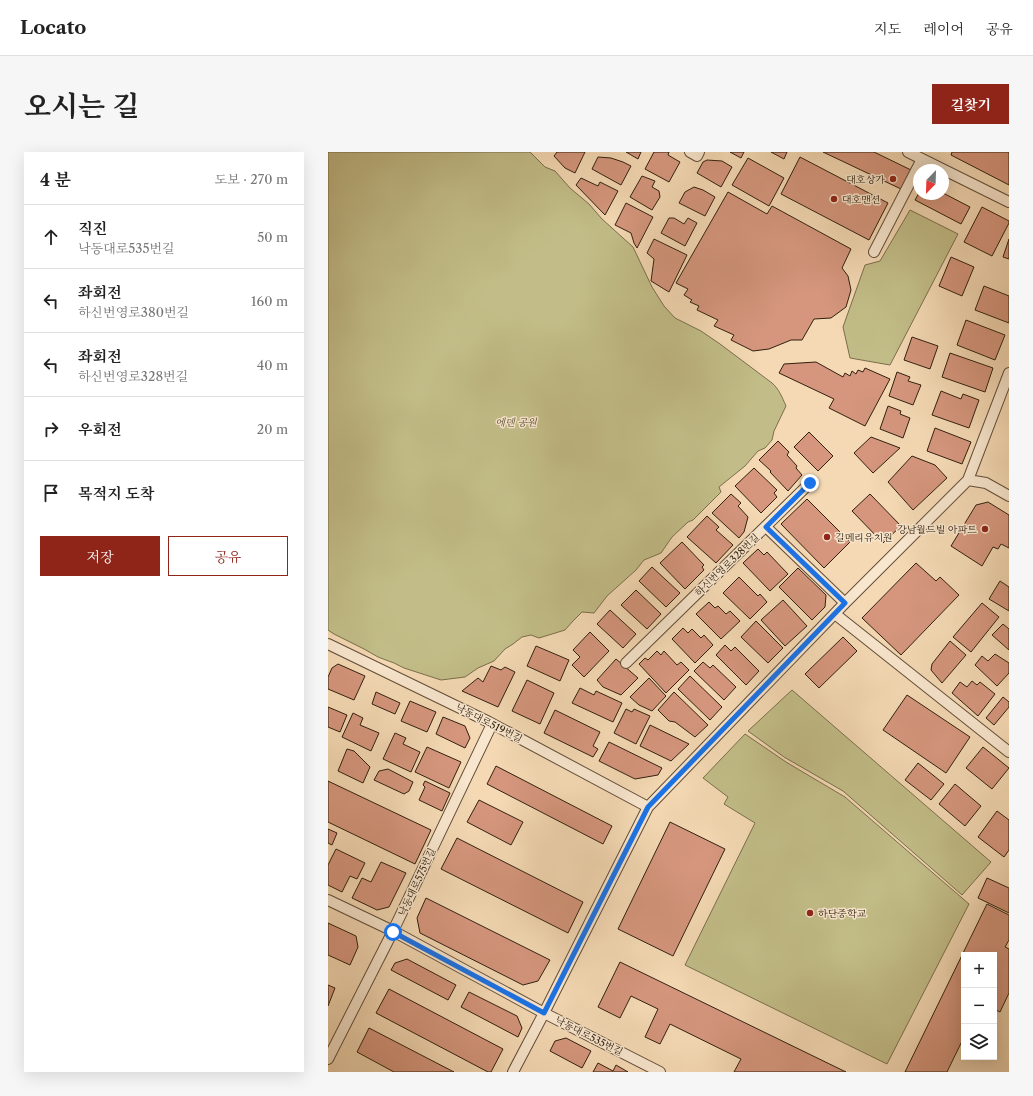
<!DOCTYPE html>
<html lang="ko">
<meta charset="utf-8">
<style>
:root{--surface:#fff;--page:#f6f6f6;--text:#222;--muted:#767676;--line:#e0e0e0;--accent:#8f2418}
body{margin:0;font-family:"Libre Caslon Text","Noto Serif KR",serif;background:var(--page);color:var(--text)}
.controls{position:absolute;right:12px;bottom:12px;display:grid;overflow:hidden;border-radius:0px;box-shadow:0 4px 16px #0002}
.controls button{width:36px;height:36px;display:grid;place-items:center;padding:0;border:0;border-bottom:1px solid var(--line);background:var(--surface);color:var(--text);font:20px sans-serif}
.compass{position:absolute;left:585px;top:12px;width:36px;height:36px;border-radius:50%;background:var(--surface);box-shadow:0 4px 16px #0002;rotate:203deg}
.stop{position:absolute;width:12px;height:12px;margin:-9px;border:3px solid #1a73e8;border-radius:50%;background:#fff}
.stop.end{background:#1a73e8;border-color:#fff;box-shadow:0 1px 4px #0008}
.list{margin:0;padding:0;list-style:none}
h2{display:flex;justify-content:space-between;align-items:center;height:52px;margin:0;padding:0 16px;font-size:17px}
h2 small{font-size:13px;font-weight:400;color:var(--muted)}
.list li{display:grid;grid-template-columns:26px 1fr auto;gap:12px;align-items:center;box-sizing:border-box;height:64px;padding:0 16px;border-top:1px solid var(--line)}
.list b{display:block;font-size:15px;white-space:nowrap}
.list p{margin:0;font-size:13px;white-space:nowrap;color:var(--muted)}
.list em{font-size:13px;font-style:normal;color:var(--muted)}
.actions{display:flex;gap:8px;padding:12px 16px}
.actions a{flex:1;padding:9px 0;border:1px solid var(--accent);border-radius:0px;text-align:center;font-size:14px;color:var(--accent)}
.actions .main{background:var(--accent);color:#fff}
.icon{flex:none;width:22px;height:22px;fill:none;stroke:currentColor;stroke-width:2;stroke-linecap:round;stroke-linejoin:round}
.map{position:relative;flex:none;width:681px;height:920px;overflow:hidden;border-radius:0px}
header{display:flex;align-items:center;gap:24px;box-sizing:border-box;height:56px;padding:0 20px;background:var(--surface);border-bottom:1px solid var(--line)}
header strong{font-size:19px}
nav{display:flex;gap:22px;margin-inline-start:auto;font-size:14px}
.intro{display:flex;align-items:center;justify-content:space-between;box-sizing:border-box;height:96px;padding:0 24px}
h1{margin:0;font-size:28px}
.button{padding:10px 18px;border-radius:0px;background:var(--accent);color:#fff;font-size:14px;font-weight:700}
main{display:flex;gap:24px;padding:0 24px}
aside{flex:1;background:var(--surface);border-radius:0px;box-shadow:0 4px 16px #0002}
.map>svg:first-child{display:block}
.green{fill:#c2bd88;stroke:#7a6e4b}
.building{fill:#d5967d;stroke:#31200e}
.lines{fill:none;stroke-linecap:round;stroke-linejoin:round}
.service-casing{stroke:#624e38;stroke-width:12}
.service{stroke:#f8e6ce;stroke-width:10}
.route{stroke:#1a73e8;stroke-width:5}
.poi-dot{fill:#8f2418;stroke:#f8e6ce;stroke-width:1.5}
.labels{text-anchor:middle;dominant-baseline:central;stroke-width:3;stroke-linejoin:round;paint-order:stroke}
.poi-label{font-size:10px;fill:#31200e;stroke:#f8e6ce;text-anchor:start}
.park-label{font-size:10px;font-style:italic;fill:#5c4f33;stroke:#f8e6ce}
.street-label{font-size:10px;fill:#31200e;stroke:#f8e6ce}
</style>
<header>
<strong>Locato</strong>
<nav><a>지도</a><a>레이어</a><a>공유</a></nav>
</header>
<div class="intro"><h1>오시는 길</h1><a class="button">길찾기</a></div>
<main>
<aside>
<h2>4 분<small>도보 · 270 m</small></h2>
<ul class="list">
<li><svg class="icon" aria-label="ahead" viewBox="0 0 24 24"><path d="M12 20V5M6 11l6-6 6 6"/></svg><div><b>직진</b><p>낙동대로535번길</p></div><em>50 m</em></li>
<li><svg class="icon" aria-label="left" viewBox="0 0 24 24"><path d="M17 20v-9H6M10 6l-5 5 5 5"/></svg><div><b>좌회전</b><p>하신번영로380번길</p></div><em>160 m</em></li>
<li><svg class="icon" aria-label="left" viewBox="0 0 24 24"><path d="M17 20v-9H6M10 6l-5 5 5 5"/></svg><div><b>좌회전</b><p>하신번영로328번길</p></div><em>40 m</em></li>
<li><svg class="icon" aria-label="right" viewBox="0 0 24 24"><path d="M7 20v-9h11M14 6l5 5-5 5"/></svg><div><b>우회전</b></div><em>20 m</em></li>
<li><svg class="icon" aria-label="arrive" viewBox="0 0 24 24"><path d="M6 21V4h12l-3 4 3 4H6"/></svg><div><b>목적지 도착</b></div></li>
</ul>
<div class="actions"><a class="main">저장</a><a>공유</a></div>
</aside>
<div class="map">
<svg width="681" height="920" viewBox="0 0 681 920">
<rect width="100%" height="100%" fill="#f4d9b4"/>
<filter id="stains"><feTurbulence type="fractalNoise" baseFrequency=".005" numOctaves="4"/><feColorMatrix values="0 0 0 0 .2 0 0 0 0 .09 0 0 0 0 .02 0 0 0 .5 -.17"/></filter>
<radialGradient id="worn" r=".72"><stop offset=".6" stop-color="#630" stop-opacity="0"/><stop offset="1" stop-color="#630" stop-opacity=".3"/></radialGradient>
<path class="green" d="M0 0H202L217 15 227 19 242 36 261 52 274 67 305 95 324 135 336 154 347 166 373 179 392 192 444 231C451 237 454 245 458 254L446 279 444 288 437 296 430 299 417 314 391 335 393 340 365 368 360 370 344 385 333 401 316 408 308 418 279 444 266 461 254 460 245 469 237 478 211 486 203 483 194 485 185 492 177 497 166 509 150 516 137 525 113 528 76 516 66 511 50 505 36 497 6 482 0 478Z
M582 58 630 82 562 213 522 206 515 175 537 113 552 109Z
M464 538 663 710 634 743 515 639 456 605 420 579Z
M417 582 458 610 517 645 641 752 559 912 357 813 427 671 396 652 400 645 375 626Z"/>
<path class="building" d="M229 0H257L247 21 237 16 226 4Z
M298 0H313L310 7Z
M326 0H341L340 3 352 10 341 30 317 17Z
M402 0H416L413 6Z
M443 0H459L456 7Z
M495 0H546L583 18 573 37Z
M624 0H681V33L623 3Z
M270 5 283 6 295 10 303 14 293 33 264 17Z
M472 5 560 51 541 88 453 42Z
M420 6 456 26 441 54 404 33Z
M379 8 394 9 404 15 393 35 369 21 375 10Z
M314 24 327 29 324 35 331 39 332 45 324 58 302 45Z
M253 26 270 34 272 30 290 39 277 63 248 33Z
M366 35 375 38 387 45 377 64 351 51 357 40Z
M400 40 439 62 444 54 523 97 514 116 520 124 523 138 518 155 503 166 486 167 474 188H463L441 197 425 199 403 188 406 183 386 174 390 168 369 158 371 154 362 150 364 148 356 143 360 137 348 131Z
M591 41V42H615V41L642 55 633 72 587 48Z
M298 51 325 65 309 96 306 91 303 81 287 73Z
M654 55 681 69V71L664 104 636 90Z
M341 66H346L356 72 360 66 369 71 357 94 333 81Z
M326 87 359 103 341 140 323 129 326 107 319 101Z
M681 87V107L675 105Z
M623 105 646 115 634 144 611 134Z
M656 134 681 144V171L647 158Z
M638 168 677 183 667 208 629 193Z
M584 185 610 194 602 217 576 208Z
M622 201 665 216 657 240 614 225Z
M488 210 515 225 517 221 522 224 524 219 528 222 530 218 535 220 537 216 562 227 537 274 501 256 506 247 451 221 456 212Z
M569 220 582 225 580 229 593 233 585 253 561 244Z
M613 239 633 247 635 242 651 248 641 276 604 263Z
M560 254 573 259 572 262 582 266 575 286 552 277Z
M607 276 643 290 634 312 599 299Z
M481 280 505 304 490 319 466 295Z
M543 285 572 296 545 321 526 301Z
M450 289 461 300 459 303 469 314 468 316 474 323 460 339 442 320 443 319 431 308Z
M584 304 607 313 619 326 585 358 560 330Z
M426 316 449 338 446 341 449 345 433 361 407 334Z
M403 342 413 351 410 354 420 365 416 380 411 386 384 361Z
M542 342 573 374 555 391 524 359Z
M479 347 522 390 496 416 453 372Z
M660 350 681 363V396L673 392 670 397 665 395 654 414 623 394 648 353Z
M379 364 391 375 388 378 405 393 388 411 359 385Z
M354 390 376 413 374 415 376 418 357 437 332 411Z
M430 397 436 403 439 400 460 422 442 439 415 411Z
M588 411 608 429 612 425 631 443 573 503 534 466Z
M324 415 352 441 338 455 311 429Z
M470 416 498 443 497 455 484 468 451 435Z
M411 425 430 444 432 442 439 450 422 467 395 441Z
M672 429 681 435V459L661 447Z
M308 438 333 462 319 477 293 453Z
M455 448 479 474 457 494 433 468Z
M381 450 387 456 390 454 398 462 402 459 412 469 393 487 368 462Z
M654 451 671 465 643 500 625 485Z
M282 458 308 482 295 496 269 472Z
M428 469 455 496 440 511 413 485Z
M675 472 681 477V498L664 483Z
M355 476 360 481 364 477 373 486 376 483 385 493 367 511 344 487Z
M262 480 281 499 256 525 244 513 252 505 245 498Z
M515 485 529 499 491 536 477 522Z
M622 489 638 503 614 531 603 518 604 512Z
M397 493 403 499 407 495 431 519 418 533 388 503Z
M208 494 241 508 232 529 199 514Z
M329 499 333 503 336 499 349 513 353 510 361 518 338 541 311 512 317 506 320 508Z
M667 502 681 511V521L669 534 647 513 654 504 660 509Z
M288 507 310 526 293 543 275 535 269 528Z
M375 510 382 516 385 513 408 535 396 548 366 519Z
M10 512 37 524 26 548 0 537V525L4 516Z
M163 514 173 518 177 515 187 520 170 555 134 539 150 526 155 530Z
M362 524 394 555 382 568 350 537Z
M321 526 338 544 324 559 311 553 302 545Z
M199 528 226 541 212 572 184 559Z
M644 529 649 533 652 530 667 542 650 564 624 541 632 530 639 535Z
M252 536 266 543 268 539 294 551 285 570 244 551Z
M48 540 72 551 67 562 44 552Z
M346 540 380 573 367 585 347 570 341 569 330 558Z
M579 543 642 585 618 621 555 578Z
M675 545 681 550V555L666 573 658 566Z
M82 549 108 560 99 580 73 569Z
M0 555 19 563 12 580 0 575Z
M298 557 304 560 306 557 322 564 308 592 286 581Z
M227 558 272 580 265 594 270 597 265 605 216 581Z
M25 561 35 566 32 573 51 581 43 599 14 585Z
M115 565 137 574 142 586 137 596 108 582Z
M322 573 361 592 343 609 312 594Z
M67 581 78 586 75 592 92 600 83 620 55 607Z
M281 590 334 616 330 623 307 627 271 609Z
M99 595 133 610 121 636 87 620Z
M655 595 681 616 664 637 638 616Z
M19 597 26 599 42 615 35 631 10 619Z
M590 611 616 632 603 648 577 628Z
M168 614 284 674 275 692 159 632Z
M60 617 85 630 81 639 76 642 46 628 51 619Z
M0 629 103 678 87 712 0 670Z
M97 629 122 641 114 659 91 648 97 635 95 633Z
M627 632 653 654 637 674 611 652Z
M151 648 195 670 183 693 139 670Z
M669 659 681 668V698L676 705 650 685Z
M342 670 397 697 345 804 290 777Z
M0 677 9 681 4 693 0 691Z
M129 686 255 750 240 781 113 717Z
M8 697 37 711 29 727 22 724 14 740 0 733V713Z
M53 710 78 721 61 755 49 758 24 746 34 726 43 730Z
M659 726 681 736V761L650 746Z
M98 746 222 808 210 829 195 833 92 781 89 766Z
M659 752 681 763V788L677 795 681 797V841L672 860 666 857V803H636V885L619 920H577Z
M0 771 28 784 30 795 22 813 0 803Z
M79 807 128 833 120 848 63 818 67 811Z
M292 810 518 920H406L413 907 342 872 332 892 317 885 330 857 303 844 292 866 270 855Z
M0 833 7 836 0 854Z
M61 837 175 897 163 920H160L48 861Z
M141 840 189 864 194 876 190 885 133 855Z
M41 876 126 920H66L29 900Z
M238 886 263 899 254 916 222 899 227 889Z
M270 911 285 919 288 913 300 920H265Z"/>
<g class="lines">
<g class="service-casing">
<path id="service" d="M362 0 369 4 371 0
M580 0 681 50
M546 100 594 7
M640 328 658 331 681 344
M438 375 517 451
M507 462 681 600
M0 492 161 570 320 655
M298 511 482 331
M0 748 65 779 216 861 332 920
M0 907 65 779 164 572
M185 920 216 861 320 655 517 451 640 328 681 221"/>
</g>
<use href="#service" class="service"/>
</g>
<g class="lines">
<path class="route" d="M65 780 216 861 320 655 517 451 438 375 482 331"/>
</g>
<g class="poi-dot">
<circle cx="565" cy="27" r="4"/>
<circle cx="506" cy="47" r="4"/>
<circle cx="657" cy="377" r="4"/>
<circle cx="499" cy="385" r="4"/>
<circle cx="482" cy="761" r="4"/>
</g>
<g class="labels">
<g class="poi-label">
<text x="557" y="27" text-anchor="end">대호상가</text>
<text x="514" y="47">대호맨션</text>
<text x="649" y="377" text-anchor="end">강남월드빌 아파트</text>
<text x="507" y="385">길메리유치원</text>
<text x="490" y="761">하단중학교</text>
</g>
<g class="park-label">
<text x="188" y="270">에덴 공원</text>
</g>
<g class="street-label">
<text transform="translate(399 413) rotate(-44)">하신번영로328번길</text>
<text transform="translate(161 571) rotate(27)">낙동대로519번길</text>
<text transform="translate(89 730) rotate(-65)">낙동대로575번길</text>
<text transform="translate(261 884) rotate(27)">낙동대로535번길</text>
</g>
</g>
<rect width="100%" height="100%" filter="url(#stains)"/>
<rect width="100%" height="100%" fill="url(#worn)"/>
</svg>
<div class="controls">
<button>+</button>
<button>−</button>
<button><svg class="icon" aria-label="layers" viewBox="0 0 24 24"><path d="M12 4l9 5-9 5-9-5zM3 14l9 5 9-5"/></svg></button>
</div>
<svg class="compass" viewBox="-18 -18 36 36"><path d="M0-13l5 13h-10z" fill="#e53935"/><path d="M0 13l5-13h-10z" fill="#767676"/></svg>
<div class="stop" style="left:65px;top:780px"></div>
<div class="stop end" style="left:482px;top:331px"></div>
</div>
</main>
